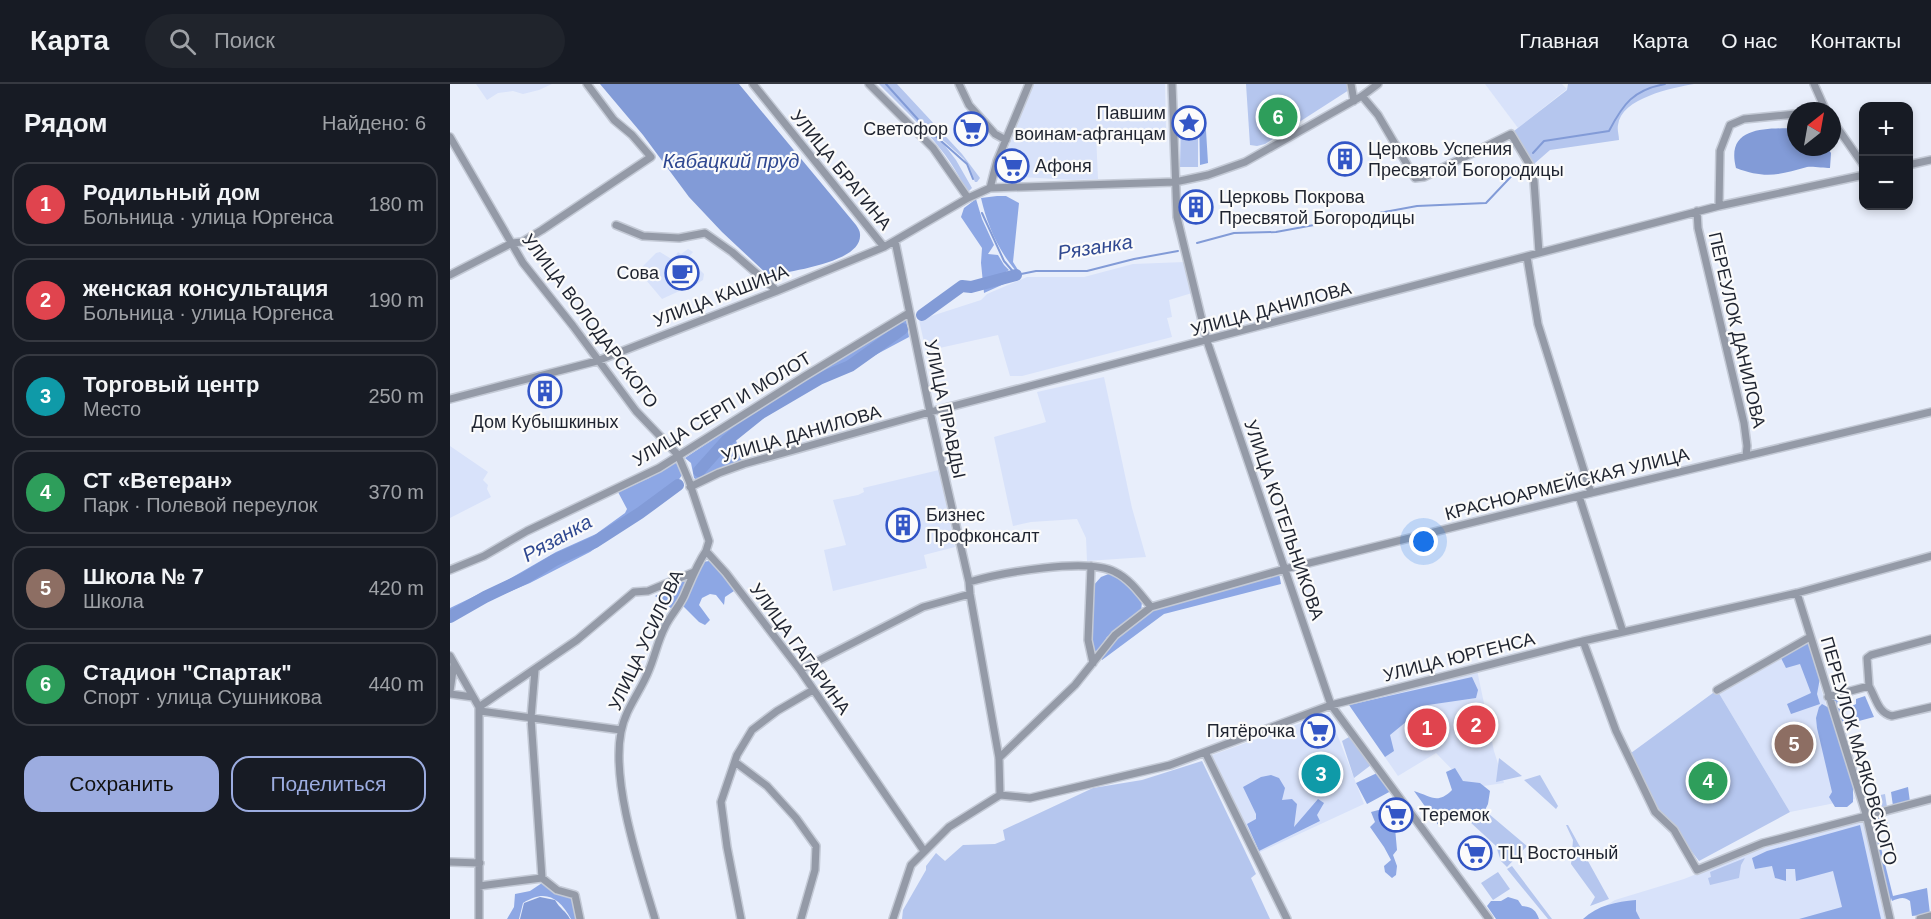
<!DOCTYPE html>
<html lang="ru">
<meta charset="utf-8">
<style>
:root{--surface:#171b24;--page:#20242c;--text:#f1f3f6;--muted:#9ea1a6;--line:#363941;--accent:#9cace0}
body{margin:0;font-family:Helvetica,sans-serif;background:var(--page);color:var(--text)}
.controls{position:absolute;right:18px;top:18px;display:grid;overflow:hidden;border-radius:12px;box-shadow:0 3px 9px #0003}
.controls button{width:54px;height:54px;display:grid;place-items:center;padding:0;border:0;border-bottom:2px solid var(--line);background:var(--surface);color:var(--text);font:30px sans-serif}
.compass{position:absolute;left:1337px;top:18px;width:54px;height:54px;border-radius:50%;background:var(--surface);box-shadow:0 3px 9px #0003;rotate:31deg}
.you{position:absolute;left:974px;top:458px;width:21px;height:21px;margin:-15px;border:4px solid #fff;border-radius:50%;background:#1a73e8;box-shadow:0 0 0 9px #1a73e833}
.badge{display:grid;place-items:center;width:39px;height:39px;border-radius:50%;background:var(--accent);color:#fff;font-size:20px;font-weight:700}
.pin{position:absolute;translate:-50% -50%;border:3px solid #fff;box-shadow:0 2px 6px #0006}
.list{margin:0;padding:0;list-style:none}
h2{display:flex;justify-content:space-between;align-items:center;height:78px;margin:0;padding:0 24px;font-size:26px}
h2 small{font-size:20px;font-weight:400;color:var(--muted)}
.list li{display:grid;grid-template-columns:39px 1fr auto;gap:18px;align-items:center;box-sizing:border-box;height:84px;margin:0 12px 12px;padding:0 12px;border:2px solid var(--line);border-radius:18px}
.list b{display:block;font-size:22px;white-space:nowrap}
.list p{margin:0;font-size:20px;white-space:nowrap;color:var(--muted)}
.list em{font-size:20px;font-style:normal;color:var(--muted)}
.actions{display:flex;gap:12px;padding:18px 24px}
.actions a{flex:1;padding:14px 0;border:2px solid var(--accent);border-radius:18px;text-align:center;font-size:21px;color:var(--accent)}
.actions .main{background:var(--accent);color:#111}
.icon{flex:none;width:33px;height:33px;fill:none;stroke:currentColor;stroke-width:2;stroke-linecap:round;stroke-linejoin:round}
.map{position:relative;flex:none;width:1481px;height:835px;overflow:hidden}
header{display:flex;align-items:center;gap:36px;box-sizing:border-box;height:84px;padding:0 30px;background:var(--surface);border-bottom:2px solid var(--line)}
header strong{font-size:28px}
nav{display:flex;gap:33px;margin-inline-start:auto;font-size:21px}
.search{width:420px;height:54px;background:var(--page);display:flex;align-items:center;gap:15px;box-sizing:border-box;padding:0 21px;border-radius:33px;color:var(--muted);font-size:22px}
main{display:flex}
aside{flex:1;background:var(--surface)}
.map>svg:first-child{display:block}
.built{fill:#d8e2fa}
.green{fill:#b5c6ee}
.forest{fill:#8da7e4}
.water{fill:#829bd7}
.lines{fill:none;stroke-linecap:round;stroke-linejoin:round}
.stream{stroke:#829bd7;stroke-width:2}
.river{stroke:#829bd7;stroke-width:12}
.minor-casing{stroke:#c4cad6;stroke-width:10}
.minor{stroke:#949aa7;stroke-width:7}
.labels{text-anchor:middle;dominant-baseline:central;stroke-width:4.5;stroke-linejoin:round;paint-order:stroke}
.poi-label{font-size:18px;fill:#1f2430;stroke:#fbfbfb;text-anchor:start}
.street-label{font-size:18px;fill:#1f2430;stroke:#fbfbfb}
.water-label{font-size:20px;font-style:italic;fill:#2f4891;stroke:#fbfbfb}
</style>
<header>
<strong>Карта</strong>
<div class="search"><svg class="icon" aria-label="search" viewBox="0 0 24 24"><circle cx="10" cy="10" r="6"/><path d="M15 15l6 6"/></svg>Поиск</div>
<nav><a>Главная</a><a>Карта</a><a>О нас</a><a>Контакты</a></nav>
</header>
<main>
<aside>
<h2>Рядом<small>Найдено: 6</small></h2>
<ul class="list">
<li><span class="badge" style="background:#e0444e">1</span><div><b>Родильный дом</b><p>Больница · улица Юргенса</p></div><em>180 m</em></li>
<li><span class="badge" style="background:#e0444e">2</span><div><b>женская консультация</b><p>Больница · улица Юргенса</p></div><em>190 m</em></li>
<li><span class="badge" style="background:#0f9aa8">3</span><div><b>Торговый центр</b><p>Место</p></div><em>250 m</em></li>
<li><span class="badge" style="background:#2e9e5b">4</span><div><b>СТ «Ветеран»</b><p>Парк · Полевой переулок</p></div><em>370 m</em></li>
<li><span class="badge" style="background:#8d6e63">5</span><div><b>Школа № 7</b><p>Школа</p></div><em>420 m</em></li>
<li><span class="badge" style="background:#2e9e5b">6</span><div><b>Стадион &quot;Спартак&quot;</b><p>Спорт · улица Сушникова</p></div><em>440 m</em></li>
</ul>
<div class="actions"><a class="main">Сохранить</a><a>Поделиться</a></div>
</aside>
<div class="map">
<svg width="1481" height="835" viewBox="0 0 1481 835">
<rect width="100%" height="100%" fill="#e8eefb"/>
<path class="built" d="M26 0H102L89 6 73 10 63 7 48 9 37 16Z
M583 0H715L716 47 646 50 648 95 624 96 570 93 549 88Z
M1035 0H1112L1117 5 1068 44Z
M238 165 243 168 238 174 254 190 253 196 245 201 238 203 212 215 191 190 194 186 192 183 206 169 210 168 223 176 228 168 231 170Z
M735 178 742 209 719 216 722 233 717 234 722 253 572 292H560L548 251 476 267 469 236 531 216 537 210 577 193H634L683 180Z
M654 293 682 424 696 473 637 477 636 454 627 435 581 438 563 442 544 353 596 338 587 308Z
M0 362 38 388 33 396 38 401 37 405 41 413 0 434Z
M489 386 505 463 474 471 477 484 383 507 374 466 396 461 383 416 408 411 414 408 413 404Z
M1356 556 1405 715 1340 728 1267 606Z
M1027 586 1044 667 1054 699 1020 704 986 669 948 692 899 621Z
M879 629 914 720 808 769 798 747 757 673Z
M1413 736 1435 835H1134L1165 816 1234 795 1323 759Z"/>
<path class="green" d="M429 0H447L512 70 530 94 527 98H525L514 75 486 50 506 76 522 104 517 109C499 65 461 33 429 0Z
M796 0H898L899 6 815 60 807 62 800 61Z
M1118 0H1244C1222 4 1171 14 1168 41 1167 46 1169 51 1169 56L1100 66 1084 80 1064 47 1117 6Z
M731 34H748V83H730Z
M1267 606 1340 728 1249 777 1208 724 1181 669Z
M899 653 921 681 904 694 892 657Z
M1049 674 1072 692 1046 698Z
M752 677 806 790 801 794 820 835H452L453 826 476 786V782L486 769 495 777 513 761 545 760 555 756 553 746 643 704 692 696Z
M1090 691 1108 722 1106 725 1074 696Z
M1435 710 1437 723 1417 727 1412 715Z
M1039 730 1077 762 1057 783 1051 777 1046 762 1019 737Z
M1116 741H1118L1159 815 1140 822 1145 813 1121 780 1123 756Z
M1295 774 1291 781 1289 794 1260 801 1258 794 1261 793 1260 788Z
M1062 782 1102 835H1098L1057 785Z
M1048 788 1060 805 1043 816 1031 799Z"/>
<path class="forest" d="M749 29 755 30 758 79 750 81Z
M547 112H556L569 119 563 178 568 186 567 188C549 168 537 141 531 114Z
M526 115 532 135 544 161 538 170 548 171 554 181 559 186 547 194 549 196 563 193 565 195 534 209 531 179 532 164 511 133 514 124Z
M456 235 459 253 371 300 354 305 337 314V317L287 351 285 354 294 377C285 379 252 391 247 396L244 394 241 379 235 374 316 320Z
M229 376 232 391 225 401 192 426 173 437 165 451 140 468 80 499 26 522 0 539V524L56 497 106 468 146 450 175 429 177 425 168 408 199 394Z
M259 477 284 502V507L275 513 274 521 266 511 260 510 252 514 249 521 260 536 255 541 249 538 233 522 251 481 253 478Z
M661 489 679 502 692 517 691 529 657 553 646 570 640 556 642 503 651 493Z
M829 489 831 500 714 530 652 576 651 573 666 552 704 524Z
M241 492 222 525 205 512Z
M1356 557 1359 559 1370 594 1367 610 1370 620 1341 630 1337 620 1361 609 1350 580 1336 584 1330 572Z
M1022 593 1028 606 1026 614 971 622 962 633 940 651 944 667 935 673 899 621Z
M1394 611 1395 613 1387 618 1393 633 1403 630 1402 622 1406 620V615L1415 612 1424 633 1390 642 1381 616Z
M1372 620 1381 625 1403 700V718L1397 723H1385L1379 713 1382 708 1367 644 1366 634 1369 623Z
M1005 684 1013 697 1030 699 1040 707 1038 720 1033 730 1020 728 989 742 964 707C981 712 987 721 1002 706L996 688Z
M927 689 941 707 917 720 906 699Z
M821 691 829 694 835 704 832 716 842 715 847 720 844 743 868 715 874 719 867 731 870 737 809 767 797 740 806 735V730L793 703 811 693Z
M1458 703 1460 718 1443 722 1441 708Z
M936 724 939 726 936 731 945 744 947 766 943 771 947 782 946 791 942 794 935 788 934 782 941 776 934 763 920 743 925 738 921 728Z
M1431 728V731L1435 732 1438 740 1426 744 1443 812 1477 804 1480 830 1462 832 1460 817C1454 812 1449 814 1442 817L1441 814V817L1436 819 1419 735Z
M1410 741 1431 835H1349L1392 823 1383 787 1346 797 1345 785H1336V797L1325 794 1322 782 1305 785 1302 774 1317 767Z
M92 799 104 809 122 814 127 835H121C109 813 95 805 73 819L69 835H57L64 823 65 810 80 807Z
M1058 813 1068 816 1072 822C1082 823 1086 826 1089 835H1046L1037 822 1041 817H1051Z
M1186 816V827L1190 835H1133C1148 821 1166 818 1186 816Z"/>
<path class="water" d="M150 0H289L406 141C408 144 410 147 410 150 413 179 338 187 319 192L272 148 239 113 193 51Z
M1346 44V63H1377L1381 69 1380 84C1374 84 1362 82 1357 83 1329 91 1315 95 1286 84 1275 41 1318 45 1346 44Z
M90 813 105 816C110 825 116 827 120 835H70L74 819Z"/>
<g class="lines">
<path class="stream" d="M436 0 473 41 517 80 523 95
M1083 69 1094 57 1159 47C1173 20 1183 6 1215 0
M532 129 554 177 566 191 586 187H637L684 175 728 167
M747 159 784 149 826 148 967 122 1036 119 1071 82"/>
<path class="river" d="M472 231 512 202 521 203 566 191
M249 387 276 357 311 329 369 295 400 282 452 245
M0 533 35 513 75 494 105 476 145 458 190 429 228 401"/>
<g class="minor-casing">
<path id="minor" d="M303 0 434 163
M419 0 483 64 518 114
M509 0 519 21 545 50 556 56
M722 0 727 133 757 257 881 621 1039 835
M901 0 904 17
M1364 0 1376 27
M912 12 928 31 965 94 974 93 1061 50 1081 83 1084 97 1089 169
M1382 36 1414 82
M0 53 73 179 123 242 186 327 228 371 239 397 259 457 256 467 276 489 350 586 474 767
M1458 81 1481 76
M540 104 547 77 579 0
M1269 122 1270 67 1280 41 1294 35 1346 30
M1247 127 1248 144 1294 339 1297 362 1296 372
M166 141 193 152 229 154 255 149 282 168 327 207
M445 157 480 328 519 498 520 510 549 674 550 711
M1077 173 1088 240 1141 409
M0 191 62 159 72 158 92 146 201 73 182 51 164 36 137 0
M0 315 147 277 327 207 434 163 518 114 540 104 725 98 758 91 795 78 912 12 928 0
M240 403 269 389 294 380 480 328 1269 122 1414 91
M1129 412 1173 548
M641 482 638 556 643 579
M0 486 34 472 77 447 209 384 355 292 459 229
M519 498C550 489 637 473 665 488 680 495 691 511 701 523
M1347 509 1416 730 1440 835
M1133 557 1166 647 1205 728 1224 746 1247 786 1313 759 1481 715
M0 572 29 623V835
M350 586 473 523 520 510
M1419 602 1417 574 1421 571 1481 555
M1267 606 1360 553
M0 607 4 580
M0 610 23 613
M1378 613 1419 602C1426 614 1428 629 1442 632L1481 623
M29 623 127 556 184 508 198 507 244 488
M30 627 171 646
M755 668 837 835
M549 674 625 601 665 551 701 523 835 485 1141 409 1481 328
M285 678 317 702 346 734 366 762 365 786 351 835
M550 711 580 714 720 681 881 621 1133 557 1347 509 1481 472
M0 778 30 779
M92 794 107 806 125 811 130 835
M29 802 92 794 81 634 85 586
M205 835C190 784 161 700 171 648 175 625 191 607 199 586 205 572 208 556 215 543 220 532 229 523 234 512 241 496 246 482 256 467
M291 835 277 763 271 718 287 671 302 646 327 627 363 606
M443 835 461 781 499 743 550 711
M1470 835 1481 832"/>
</g>
<use href="#minor" class="minor"/>
</g>
<defs>
<g id="sight-ring" transform="scale(1.725)"><circle r="9.5" fill="#fbfbfb" stroke="#3356c6" stroke-width="1.5"/><path d="M0-6L1.8-2.2L6-1.7L2.9 1.2L3.7 5.4L0 3.3L-3.7 5.4L-2.9 1.2L-6-1.7L-1.8-2.2Z" fill="#3356c6"/></g>
<g id="supermarket-ring" transform="scale(1.725)"><circle r="9.5" fill="#fbfbfb" stroke="#3356c6" stroke-width="1.5"/><path d="M-6-5.5h2.5l.6 2H6L4.5 2H-2.5L-4.4-4H-6ZM-1.5 3.2a1.3 1.3 0 1 0 .1 0ZM3 3.2a1.3 1.3 0 1 0 .1 0Z" fill="#3356c6"/></g>
<g id="building-ring" transform="scale(1.725)"><circle r="9.5" fill="#fbfbfb" stroke="#3356c6" stroke-width="1.5"/><path d="M-4-6H4V6H1V3H-1V6H-4ZM-2.5-4.3h1.7v1.8h-1.7ZM.8-4.3h1.7v1.8H.8ZM-2.5-1h1.7V.8h-1.7ZM.8-1h1.7V.8H.8Z" fill="#3356c6"/></g>
<g id="cafe-ring" transform="scale(1.725)"><circle r="9.5" fill="#fbfbfb" stroke="#3356c6" stroke-width="1.5"/><path d="M-5.5-4.5H6V0H3Q3 3.5 0 3.5H-2.5Q-5.5 3.5-5.5 0ZM3-3.2v2h1.7v-2ZM-6 4.5H4V6H-6Z" fill="#3356c6"/></g>
</defs>
<g fill-rule="evenodd">
<use href="#sight-ring" x="739" y="39"/>
<use href="#supermarket-ring" x="521" y="45"/>
<use href="#building-ring" x="895" y="75"/>
<use href="#supermarket-ring" x="562" y="82"/>
<use href="#building-ring" x="746" y="123"/>
<use href="#cafe-ring" x="232" y="189"/>
<use href="#building-ring" x="95" y="307"/>
<use href="#building-ring" x="453" y="441"/>
<use href="#supermarket-ring" x="868" y="647"/>
<use href="#supermarket-ring" x="946" y="731"/>
<use href="#supermarket-ring" x="1025" y="769"/>
</g>
<g class="labels">
<g class="poi-label">
<text x="716" y="29" text-anchor="end">Павшим<tspan x="716" dy="21">воинам-афганцам</tspan></text>
<text x="498" y="45" text-anchor="end">Светофор</text>
<text x="918" y="65">Церковь Успения<tspan x="918" dy="21">Пресвятой Богородицы</tspan></text>
<text x="585" y="82">Афоня</text>
<text x="769" y="113">Церковь Покрова<tspan x="769" dy="21">Пресвятой Богородицы</tspan></text>
<text x="209" y="189" text-anchor="end">Сова</text>
<text x="95" y="338" text-anchor="middle">Дом Кубышкиных</text>
<text x="476" y="431">Бизнес<tspan x="476" dy="21">Профконсалт</tspan></text>
<text x="845" y="647" text-anchor="end">Пятёрочка</text>
<text x="969" y="731">Теремок</text>
<text x="1048" y="769">ТЦ Восточный</text>
</g>
<g class="street-label">
<text transform="translate(391 86) rotate(51)">УЛИЦА БРАГИНА</text>
<text transform="translate(271 212) rotate(-21)">УЛИЦА КАШИНА</text>
<text transform="translate(821 225) rotate(-15)">УЛИЦА ДАНИЛОВА</text>
<text transform="translate(140 237) rotate(53)">УЛИЦА ВОЛОДАРСКОГО</text>
<text transform="translate(1287 246) rotate(77)">ПЕРЕУЛОК ДАНИЛОВА</text>
<text transform="translate(272 325) rotate(-31)">УЛИЦА СЕРП И МОЛОТ</text>
<text transform="translate(495 325) rotate(78)">УЛИЦА ПРАВДЫ</text>
<text transform="translate(351 350) rotate(-16)">УЛИЦА ДАНИЛОВА</text>
<text transform="translate(1117 400) rotate(-14)">КРАСНОАРМЕЙСКАЯ УЛИЦА</text>
<text transform="translate(834 436) rotate(71)">УЛИЦА КОТЕЛЬНИКОВА</text>
<text transform="translate(196 556) rotate(-65)">УЛИЦА УСИЛОВА</text>
<text transform="translate(350 565) rotate(54)">УЛИЦА ГАГАРИНА</text>
<text transform="translate(1009 573) rotate(-14)">УЛИЦА ЮРГЕНСА</text>
<text transform="translate(1409 667) rotate(74)">ПЕРЕУЛОК МАЯКОВСКОГО</text>
</g>
<g class="water-label">
<text x="281" y="77">Кабацкий пруд</text>
<text transform="translate(645 163) rotate(-9)">Рязанка</text>
<text transform="translate(107 454) rotate(-29)">Рязанка</text>
</g>
</g>
</svg>
<div class="controls">
<button>+</button>
<button>−</button>
</div>
<svg class="compass" viewBox="-18 -18 36 36"><path d="M0-13l5 13h-10z" fill="#e53935"/><path d="M0 13l5-13h-10z" fill="#9ea1a6"/></svg>
<div class="you"></div>
<div class="pin badge" style="left:977px;top:644px;background:#e0444e">1</div>
<div class="pin badge" style="left:1026px;top:641px;background:#e0444e">2</div>
<div class="pin badge" style="left:871px;top:690px;background:#0f9aa8">3</div>
<div class="pin badge" style="left:1258px;top:697px;background:#2e9e5b">4</div>
<div class="pin badge" style="left:1344px;top:660px;background:#8d6e63">5</div>
<div class="pin badge" style="left:828px;top:33px;background:#2e9e5b">6</div>
</div>
</main>
